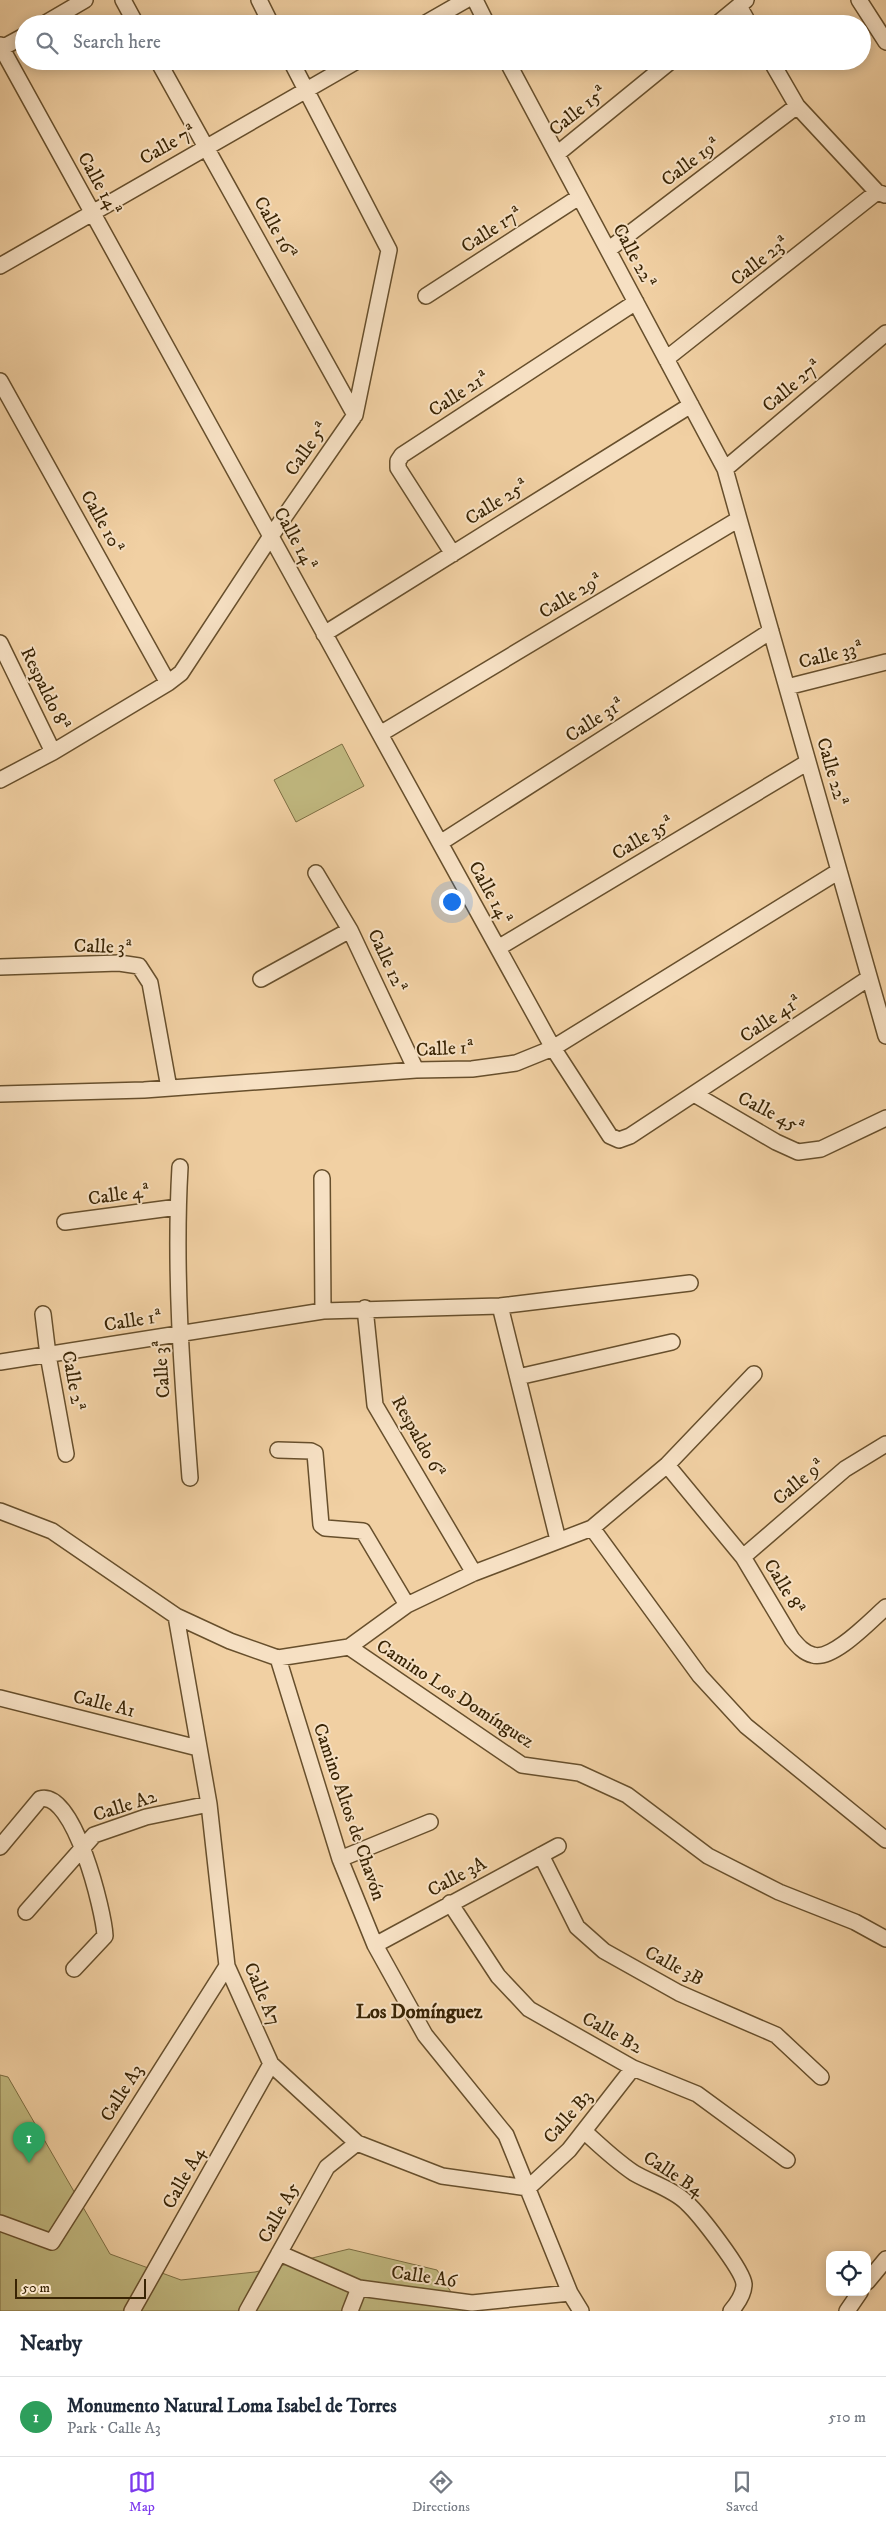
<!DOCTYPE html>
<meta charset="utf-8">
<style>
:root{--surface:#fff;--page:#f6f6f7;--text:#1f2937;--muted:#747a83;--line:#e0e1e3;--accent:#7c3aed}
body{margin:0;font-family:"IM FELL DW Pica",serif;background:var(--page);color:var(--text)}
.controls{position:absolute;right:15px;bottom:15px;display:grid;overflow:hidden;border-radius:10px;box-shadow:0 2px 12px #0003}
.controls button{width:45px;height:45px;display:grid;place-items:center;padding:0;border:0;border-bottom:1px solid var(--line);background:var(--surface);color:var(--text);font:25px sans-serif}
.scale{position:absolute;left:15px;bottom:12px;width:131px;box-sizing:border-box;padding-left:5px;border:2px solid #392404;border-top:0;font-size:14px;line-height:18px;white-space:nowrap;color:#392404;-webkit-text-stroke:4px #f6e0c3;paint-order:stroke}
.you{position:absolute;left:451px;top:901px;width:18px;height:18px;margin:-12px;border:4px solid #fff;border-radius:50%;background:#1a73e8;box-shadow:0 0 0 8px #1a73e833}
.badge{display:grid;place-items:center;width:32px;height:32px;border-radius:50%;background:var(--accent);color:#fff;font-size:16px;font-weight:700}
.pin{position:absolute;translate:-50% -41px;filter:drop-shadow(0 1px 2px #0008)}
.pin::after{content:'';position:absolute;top:26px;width:18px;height:15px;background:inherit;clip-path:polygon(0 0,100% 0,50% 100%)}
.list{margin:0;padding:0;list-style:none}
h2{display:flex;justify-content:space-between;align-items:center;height:65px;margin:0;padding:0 20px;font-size:21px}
h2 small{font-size:16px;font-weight:400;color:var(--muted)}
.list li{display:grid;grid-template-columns:32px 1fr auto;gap:15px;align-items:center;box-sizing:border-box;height:80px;padding:0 20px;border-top:1px solid var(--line)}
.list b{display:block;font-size:19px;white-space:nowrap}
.list p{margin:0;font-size:16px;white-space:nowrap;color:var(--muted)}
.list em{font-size:16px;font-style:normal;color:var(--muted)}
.icon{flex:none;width:28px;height:28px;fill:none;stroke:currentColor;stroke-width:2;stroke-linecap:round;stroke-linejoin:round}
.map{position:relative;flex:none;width:886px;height:2311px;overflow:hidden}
.search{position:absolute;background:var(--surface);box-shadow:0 2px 12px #0003;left:15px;right:15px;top:15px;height:55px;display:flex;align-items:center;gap:12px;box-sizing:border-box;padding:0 18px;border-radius:28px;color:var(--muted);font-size:19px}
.sheet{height:145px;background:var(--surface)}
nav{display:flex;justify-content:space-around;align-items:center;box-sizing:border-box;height:70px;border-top:1px solid var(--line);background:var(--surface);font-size:14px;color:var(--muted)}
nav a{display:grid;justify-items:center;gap:2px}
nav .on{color:var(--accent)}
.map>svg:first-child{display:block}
.green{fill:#c1b980;stroke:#7d6e42}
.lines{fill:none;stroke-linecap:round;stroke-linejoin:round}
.minor-casing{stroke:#674f2c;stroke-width:18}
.minor{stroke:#f6e0c3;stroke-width:15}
.labels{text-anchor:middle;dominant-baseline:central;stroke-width:4;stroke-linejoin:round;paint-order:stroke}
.street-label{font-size:19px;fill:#392404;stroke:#f6e0c3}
.neighbourhood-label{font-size:20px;font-weight:bold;fill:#392404;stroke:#f6e0c3}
</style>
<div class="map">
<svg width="886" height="2311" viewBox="0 0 886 2311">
<rect width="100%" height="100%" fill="#f1d0a3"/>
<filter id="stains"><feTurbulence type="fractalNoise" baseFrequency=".004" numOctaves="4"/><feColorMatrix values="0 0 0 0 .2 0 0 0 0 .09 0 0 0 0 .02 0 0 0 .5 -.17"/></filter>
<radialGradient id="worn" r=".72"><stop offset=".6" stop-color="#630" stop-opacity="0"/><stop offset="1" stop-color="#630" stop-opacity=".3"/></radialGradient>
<path class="green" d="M342 744 364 786 296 822 274 780Z
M0 2075 8 2077 110 2254 181 2280 255 2272 349 2249 437 2270 463 2311H0Z"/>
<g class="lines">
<g class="minor-casing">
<path id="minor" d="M123 0 136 24
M259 0 271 24
M475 0 487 24
M859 0 886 42
M739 6 749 24
M44 24 85 0
M424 24 466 0
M717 24 746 0
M0 45 553 1048 610 1136 619 1140 630 1136 869 978
M2 48 24 36
M158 61 355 415
M771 61 797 106 877 192 885 195
M557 154 671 61
M608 250 797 106
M0 266 357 61
M426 296 579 197
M666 359 877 192
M0 381 168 683
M725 469 886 333
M739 519 886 1036
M453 554 398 468V461L402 455 636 302
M324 634 691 405
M0 643 53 752
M787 687 886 662
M380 734 739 519 725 469 507 61
M0 780 53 752 168 683 181 673 271 536 355 415 389 250 291 61
M440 843 771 631
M316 873 350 930 416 1070
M498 948 808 762
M0 967 119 963 139 966 150 983 169 1088
M261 979 350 930
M0 1094 144 1090 416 1070 472 1069 516 1063 553 1048 839 871
M694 1094 776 1142 798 1152 821 1149 886 1118
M180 1167C174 1271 182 1375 190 1478
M322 1178 323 1311
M65 1222 178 1207
M500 1306 558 1540
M365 1308 375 1405 474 1573
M43 1314 48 1355 66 1454
M0 1362 323 1311 500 1306 690 1283
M518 1377 672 1342
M278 1450 311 1451 315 1453 321 1525 325 1528 363 1531 407 1605
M667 1465 743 1557 792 1639C798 1646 804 1653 813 1655 833 1661 871 1620 886 1607
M0 1511 52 1531 176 1616 230 1641 278 1658 349 1647 522 1765 579 1773 627 1795 708 1856 779 1892 855 1922 886 1939
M592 1528 700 1676 746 1726 886 1840
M743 1557 845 1469 886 1444
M176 1616 209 1804 227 1966 271 2064 357 2143 442 2176 528 2188 569 2150 633 2068
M349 1647 407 1605 474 1573 592 1528 667 1465 754 1374
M278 1658 340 1859 375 1945 425 2035 506 2135 570 2293 581 2311
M0 1698 198 1748
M0 1847 40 1799C74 1789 104 1912 105 1936L74 1969
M541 1855 577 1927 604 1951 679 1993 776 2035 821 2077
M340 1859 430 1822
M450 1903 498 1976 529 2009 633 2068 697 2094 787 2160
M26 1912 94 1835 146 1817 209 1804
M375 1945 558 1846
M584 2131C600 2146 616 2161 634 2173 651 2183 673 2189 687 2203 699 2214 743 2270 744 2284 744 2294 737 2304 731 2311
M0 2223 52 2242 227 1966
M279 2253 359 2288 472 2303 570 2293
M867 2282 886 2259
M132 2311 271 2064
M247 2311 327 2167 357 2143
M350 2311 359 2288
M847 2311 860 2292"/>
</g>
<use href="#minor" class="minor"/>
</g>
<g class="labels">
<g class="street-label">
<text transform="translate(578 111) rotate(-39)">Calle 15ª</text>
<text transform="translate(168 145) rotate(-30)">Calle 7ª</text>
<text transform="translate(691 162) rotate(-37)">Calle 19ª</text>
<text transform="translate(99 184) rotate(61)">Calle 14ª</text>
<text transform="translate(275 228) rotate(61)">Calle 16ª</text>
<text transform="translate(492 230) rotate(-33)">Calle 17ª</text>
<text transform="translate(634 256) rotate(62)">Calle 22ª</text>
<text transform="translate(760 261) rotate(-38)">Calle 23ª</text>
<text transform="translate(792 386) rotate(-40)">Calle 27ª</text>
<text transform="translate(459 394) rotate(-33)">Calle 21ª</text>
<text transform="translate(307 449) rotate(-55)">Calle 5ª</text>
<text transform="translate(497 502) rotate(-32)">Calle 25ª</text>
<text transform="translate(102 522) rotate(61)">Calle 10ª</text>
<text transform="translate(295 539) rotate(61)">Calle 14ª</text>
<text transform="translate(571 596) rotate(-31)">Calle 29ª</text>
<text transform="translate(831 655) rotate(-14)">Calle 33ª</text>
<text transform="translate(45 689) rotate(64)">Respaldo 8ª</text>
<text transform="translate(595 720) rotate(-33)">Calle 31ª</text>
<text transform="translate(832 772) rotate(74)">Calle 22ª</text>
<text transform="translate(643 838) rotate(-31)">Calle 35ª</text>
<text transform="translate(490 893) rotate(61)">Calle 14ª</text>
<text transform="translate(103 947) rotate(2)">Calle 3ª</text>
<text transform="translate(387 961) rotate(65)">Calle 12ª</text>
<text transform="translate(771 1019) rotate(-34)">Calle 41ª</text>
<text transform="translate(445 1049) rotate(-3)">Calle 1ª</text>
<text transform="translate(771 1113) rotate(27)">Calle 45ª</text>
<text transform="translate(119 1195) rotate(-8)">Calle 4ª</text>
<text transform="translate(133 1321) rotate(-9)">Calle 1ª</text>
<text transform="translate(162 1369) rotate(-94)">Calle 3ª</text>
<text transform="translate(73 1381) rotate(80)">Calle 2ª</text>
<text transform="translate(418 1437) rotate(61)">Respaldo 6ª</text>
<text transform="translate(799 1482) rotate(-40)">Calle 9ª</text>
<text transform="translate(784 1587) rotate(59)">Calle 8ª</text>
<text transform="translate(455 1694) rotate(33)">Camino Los Domínguez</text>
<text transform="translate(104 1704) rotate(14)">Calle A1</text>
<text transform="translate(125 1806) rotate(-18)">Calle A2</text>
<text transform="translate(349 1812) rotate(71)">Camino Altos de Chavón</text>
<text transform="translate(457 1877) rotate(-28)">Calle 3A</text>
<text transform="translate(674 1966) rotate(28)">Calle 3B</text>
<text transform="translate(262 1994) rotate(67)">Calle A7</text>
<text transform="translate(612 2033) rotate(29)">Calle B2</text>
<text transform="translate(122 2093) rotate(-58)">Calle A3</text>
<text transform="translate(568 2117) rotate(-49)">Calle B3</text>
<text transform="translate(673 2174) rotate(33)">Calle B4</text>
<text transform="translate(184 2178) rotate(-61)">Calle A4</text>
<text transform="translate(279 2213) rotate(-61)">Calle A5</text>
<text transform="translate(424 2277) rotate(8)">Calle A6</text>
</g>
<g class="neighbourhood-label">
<text x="419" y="2012">Los Domínguez</text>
</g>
</g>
<rect width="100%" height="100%" filter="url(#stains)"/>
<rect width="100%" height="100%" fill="url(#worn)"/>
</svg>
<div class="controls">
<button><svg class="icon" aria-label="locate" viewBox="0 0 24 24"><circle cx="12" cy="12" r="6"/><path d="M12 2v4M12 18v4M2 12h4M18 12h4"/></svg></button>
</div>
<div class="scale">50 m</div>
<div class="you"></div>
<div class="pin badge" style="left:29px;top:2163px;background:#2e9e5b">1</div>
<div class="search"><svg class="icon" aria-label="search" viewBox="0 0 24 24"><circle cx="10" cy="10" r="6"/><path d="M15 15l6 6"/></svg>Search here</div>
</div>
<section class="sheet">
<h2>Nearby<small></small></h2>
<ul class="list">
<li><span class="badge" style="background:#2e9e5b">1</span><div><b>Monumento Natural Loma Isabel de Torres</b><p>Park · Calle A3</p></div><em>510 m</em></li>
</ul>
</section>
<nav>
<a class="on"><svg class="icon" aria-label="map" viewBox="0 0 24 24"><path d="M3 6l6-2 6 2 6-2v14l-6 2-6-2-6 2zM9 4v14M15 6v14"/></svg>Map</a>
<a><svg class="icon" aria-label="directions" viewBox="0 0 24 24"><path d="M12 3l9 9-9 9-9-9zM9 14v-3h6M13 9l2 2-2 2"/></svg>Directions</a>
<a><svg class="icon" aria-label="saved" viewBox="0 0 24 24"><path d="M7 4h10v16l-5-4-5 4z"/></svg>Saved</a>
</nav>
